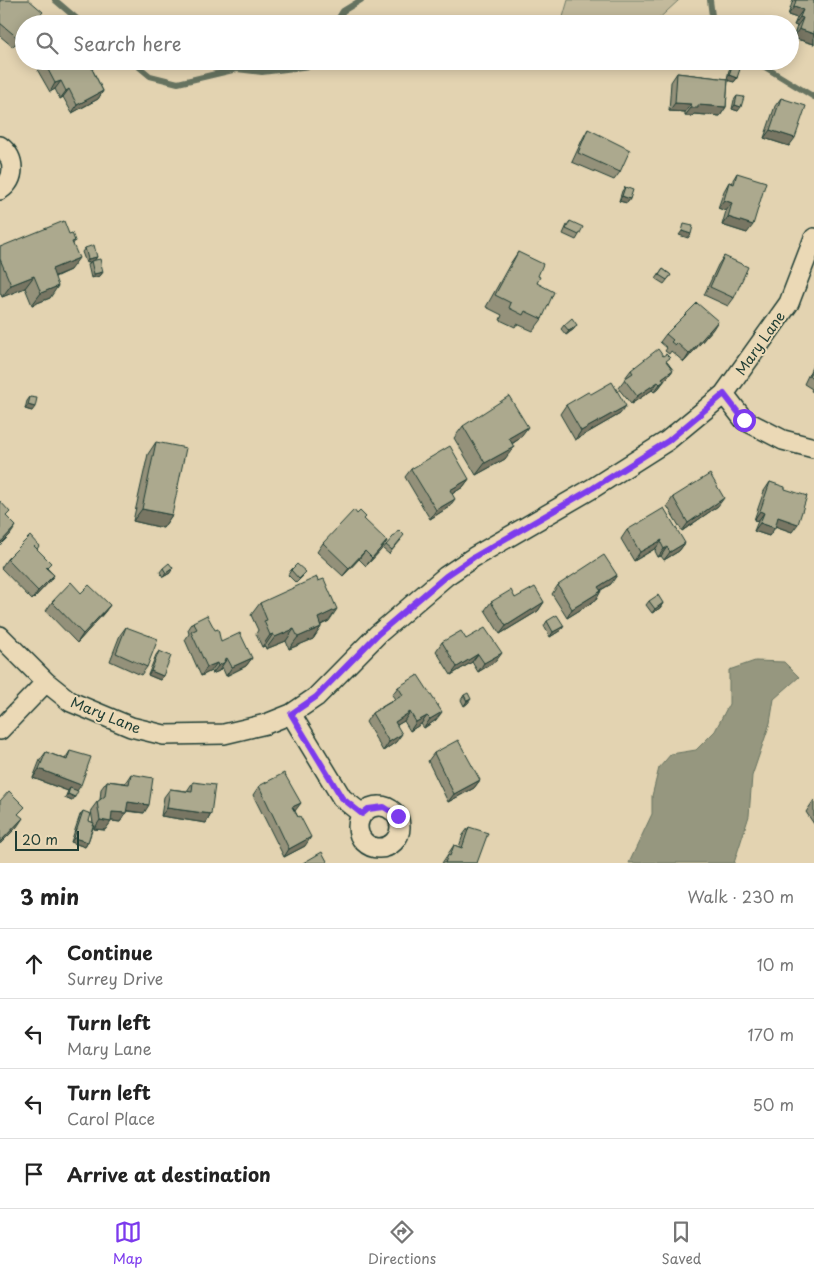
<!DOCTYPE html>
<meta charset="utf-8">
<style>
:root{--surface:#fff;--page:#f6f6f6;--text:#222;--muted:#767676;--line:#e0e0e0;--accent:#7c3aed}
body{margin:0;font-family:"Playpen Sans",sans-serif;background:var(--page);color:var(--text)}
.scale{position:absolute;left:15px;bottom:12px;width:64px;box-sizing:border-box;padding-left:5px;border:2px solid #1f3d34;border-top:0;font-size:14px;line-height:18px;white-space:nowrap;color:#1f3d34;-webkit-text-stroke:4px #ebd9b6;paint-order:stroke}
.stop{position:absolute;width:15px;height:15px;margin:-11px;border:4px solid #7c3aed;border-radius:50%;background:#fff}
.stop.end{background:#7c3aed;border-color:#fff;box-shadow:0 1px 5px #0008}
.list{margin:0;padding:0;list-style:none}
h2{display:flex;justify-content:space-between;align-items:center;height:65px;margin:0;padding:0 20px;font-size:21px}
h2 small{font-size:16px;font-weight:400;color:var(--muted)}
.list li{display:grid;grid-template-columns:32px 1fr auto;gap:15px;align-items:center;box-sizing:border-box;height:70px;padding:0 20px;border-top:1px solid var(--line)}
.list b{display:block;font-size:19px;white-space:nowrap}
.list p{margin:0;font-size:16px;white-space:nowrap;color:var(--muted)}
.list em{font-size:16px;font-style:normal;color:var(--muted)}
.icon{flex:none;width:28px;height:28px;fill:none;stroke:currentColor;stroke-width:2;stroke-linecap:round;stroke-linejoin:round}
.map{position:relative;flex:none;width:814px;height:863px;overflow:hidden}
.search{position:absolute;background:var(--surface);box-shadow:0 2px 12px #0003;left:15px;right:15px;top:15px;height:55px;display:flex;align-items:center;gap:12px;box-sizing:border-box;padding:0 18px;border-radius:28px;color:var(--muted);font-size:19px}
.sheet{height:345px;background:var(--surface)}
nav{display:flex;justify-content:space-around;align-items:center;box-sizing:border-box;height:70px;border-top:1px solid var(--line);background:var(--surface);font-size:14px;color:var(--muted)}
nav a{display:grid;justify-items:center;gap:2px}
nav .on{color:var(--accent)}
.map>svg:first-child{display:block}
.green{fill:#c3ba9c;stroke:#717c68}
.water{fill:#96977f;stroke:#667361}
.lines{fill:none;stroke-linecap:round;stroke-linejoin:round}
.stream{stroke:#667361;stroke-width:6}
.street-casing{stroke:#1f3d34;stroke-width:22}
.street{stroke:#ebd9b6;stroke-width:19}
.wall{fill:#94917a;stroke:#1f3d34}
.shaded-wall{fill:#787663;stroke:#1f3d34}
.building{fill:#aca98e;stroke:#1f3d34}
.route{stroke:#7c3aed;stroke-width:6}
.labels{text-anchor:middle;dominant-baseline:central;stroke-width:4;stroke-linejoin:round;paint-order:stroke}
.street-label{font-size:14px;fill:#1f3d34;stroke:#ebd9b6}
</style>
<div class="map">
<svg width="814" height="863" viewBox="0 0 814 863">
<rect width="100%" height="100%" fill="#e3d3b1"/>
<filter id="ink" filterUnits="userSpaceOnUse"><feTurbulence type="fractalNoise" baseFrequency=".02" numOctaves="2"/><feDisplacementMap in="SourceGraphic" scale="10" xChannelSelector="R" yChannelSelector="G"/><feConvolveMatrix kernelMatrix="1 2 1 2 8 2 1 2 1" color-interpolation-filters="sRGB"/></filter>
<g filter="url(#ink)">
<path class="green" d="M568 0H679L653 24H561Z"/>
<path class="water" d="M755 661 784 662 799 677 774 699 770 723 752 776 749 816 734 863H629L652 814V796L659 768 671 754 696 750 715 731 729 704V670Z"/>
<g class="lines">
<path class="stream" d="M55 0 83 24
M710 0 713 24
M335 24 343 11 361 0
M132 61 150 76 178 83 237 69 262 72 310 66 313 61
M755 61 814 97"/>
<g class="street-casing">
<path id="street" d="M0 146C16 158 16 179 0 190
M724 394 744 420 783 440 814 448
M0 636 46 682 71 702 131 727 164 735 224 734 266 724 291 714 316 697 378 634 446 576 474 557 593 488 667 441 724 394 789 303 814 238
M291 714 342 798 362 814
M0 730 46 682
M358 827a21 21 0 1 1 42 0a21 21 0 1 1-42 0Z"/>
</g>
<use href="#street" class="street"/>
</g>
<path class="wall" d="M0 0 37 21 24 24V35L13 47 0 36Z
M793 0H814V44L793 38 797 26 794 25 797 18 788 15Z
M44 62 93 71 103 91 98 99 72 113 63 97 60 99 55 89 50 92 38 71Z
M732 66 737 78 734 82 728 80 726 107 720 116 694 114 692 116H685V112L669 111 671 82 677 73 727 79 729 70Z
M737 96 738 111 732 109 734 100Z
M781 98 789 146 764 138 775 106Z
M588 129 620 172 614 180 572 162 583 138Z
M737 173 747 233 722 225 726 211 718 208 724 191 729 182 731 183Z
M625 187 630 199 627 203 619 201 622 191Z
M570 221 579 235 576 240 563 234 567 225Z
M69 234 75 241 73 244 70 270 55 277 50 298 32 305 25 288 2 297 0 292V247Z
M85 248 97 257 94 260 103 272 100 276 91 278 88 265 90 262 86 263 82 252Z
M518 252 538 276 537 283 542 319 533 331 517 324 515 327 500 320 502 315 486 307 510 264Z
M724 256 734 298 728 306 704 295 718 265Z
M663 269 671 275 664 284 656 279Z
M564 325 574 329 566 335 561 329Z
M713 329 684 362 671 351 669 354 665 351 667 348 660 342 666 334Z
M667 362 673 370 658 389 654 392 652 390 631 404 618 388 625 379V378L631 370Z
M814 363V392L811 391 812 389 804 384Z
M30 397 32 411 25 409 27 401Z
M566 405 620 414 575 440 560 414Z
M463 426 519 439 512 444 505 459 476 475 454 438Z
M156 442 172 515 163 528 133 521 148 454Z
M411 469 469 479 463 487 452 494 449 507 430 519 405 477Z
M770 482 785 489 792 532 775 526 769 536 754 531 758 521 754 520 764 491Z
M673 497 718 506 682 531 667 506Z
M364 519 381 550 366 566 359 559 343 576 317 552 323 543Z
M627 530 685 543 679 551 664 560 661 556 658 557 655 551 656 548 634 561 621 539Z
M401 540 389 554 383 549 386 545Z
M37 549 47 568 54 575 48 583 32 600 1 568 7 559Z
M163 568 170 573 163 577 160 572Z
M291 570 303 576 296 583 288 575Z
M611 584 601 590 596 600 567 618 552 594 558 585Z
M81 593 110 605 104 613 77 643 46 611 52 602Z
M515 598 544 602 538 611 500 634 485 610 491 602Z
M649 601 663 603 660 608 652 613 646 605Z
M260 603 329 621 321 625V627L313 639 289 649 286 641 266 649 265 646 262 647 256 634 258 630 251 615Z
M547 621 564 626 561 630 550 637 544 626Z
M193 622 221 642 252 658 246 666 226 676 222 667 219 671 212 674 211 671 201 676 185 640 189 634 188 630Z
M126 627 147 667 141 675 110 661 120 635Z
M466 639 496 661 478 672 472 662 451 675 436 651 442 642Z
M159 651 160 680 148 675 156 655Z
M398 687 436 720 424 728 421 724 410 731 404 721 397 725 396 742 383 751 366 722 372 713 395 699 392 695Z
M464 695 468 703 464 706 461 700Z
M70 751 72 801 65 798 68 791 33 778 40 760 46 752 65 759Z
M434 753 480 780 474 788 448 802 428 761Z
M131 774 144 813 126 811V813L120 822 111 821 105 830 94 829V825L88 842 85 847 71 842 80 815 83 811 89 821 93 823 91 810 97 802 100 800 101 789 107 781 125 783Z
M193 782 211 814 206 823 161 816 164 797 170 789 187 791Z
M259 786 295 811 298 817 305 846 284 857 253 795Z
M814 800V824L806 812Z
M469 827 477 863H442L454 845 459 847 463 835Z"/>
<path class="shaded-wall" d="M794 7 803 10 797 18 788 15Z
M800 17 803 18 797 26 794 25Z
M799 29 814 34V44L793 38Z
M24 33V35L13 47 19 39Z
M729 75 737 78 734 82 726 80Z
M61 81 55 89 50 92 55 83Z
M69 89 63 97 60 99 66 91Z
M103 91 98 99 72 113 77 105Z
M675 103 691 104 685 112 669 111Z
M698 105 726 107 720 116 694 114 692 116H685L691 108Z
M735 105 741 107 738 111 732 109Z
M770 130 795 138 789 146 764 138Z
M622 196 630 199 627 203 619 201Z
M724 200 732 203 726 211 718 208Z
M728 217 753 225 747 233 722 225Z
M682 231 691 234 688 238 679 235Z
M97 257 94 261 86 263 88 259Z
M79 258 70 270 43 281 52 269Z
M103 272 100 276 91 278 94 274Z
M34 276 25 288 2 297 11 285Z
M58 286 50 298 32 305 41 293Z
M718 321 713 329 684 362 689 354Z
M577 325 574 329 566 335 569 331Z
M673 370 667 378 660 384 662 378Z
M664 381 658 389 654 392 660 384Z
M658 382 652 390 631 404 637 396Z
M28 405 35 407 32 411 25 409Z
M626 406 620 414 575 440 581 431Z
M528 427 519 439 500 451 509 438Z
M514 447 505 459 476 475 485 463Z
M469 479 463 487 444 499 450 490Z
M724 498 718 506 682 531 688 523Z
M455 499 449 507 430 519 436 510Z
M142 509 172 515 163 528 133 521Z
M760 511 764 513 758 521 754 520Z
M778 517 798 524 792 532 772 525Z
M760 523 775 528 769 536 754 531Z
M16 526 10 535 0 545V543Z
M662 540 656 548 634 561 640 552Z
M387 541 381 550 366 566 372 558Z
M685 543 679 551 664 560 670 552Z
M667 547 661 556 658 557 664 549Z
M365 551 359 559 343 576 349 568Z
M173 568 170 573 163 577 166 573Z
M54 575 48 583 32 600 38 591Z
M617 575 611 584 592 595 598 587Z
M601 591 596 600 567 618 572 609Z
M544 602 538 611 500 634 506 626Z
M663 603 660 608 652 613 655 609Z
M110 605 104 613 77 643 83 634Z
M337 609 329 621 309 630 318 618Z
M564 626 561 630 550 637 553 632Z
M321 627 313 639 289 649 298 637Z
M294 629 286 641 266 649 275 637Z
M273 634 265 646 262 647 270 635Z
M502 653 496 661 478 672 484 663Z
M478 654 472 662 451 675 457 667Z
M227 658 219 671 212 674 218 666Z
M252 658 246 666 226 676 232 667Z
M217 663 211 671 201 676 207 667Z
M151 671 163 676 160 680 148 675Z
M471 699 468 703 464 706 467 701Z
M410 712 404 721 389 730 395 722Z
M442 712 436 720 424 728 430 719Z
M427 716 421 724 410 731 416 722Z
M402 734 396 742 383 751 389 742Z
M39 769 81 785 75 794 70 788 68 791 33 778Z
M480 780 474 788 448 802 454 794Z
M68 794 75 797 72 801 65 798Z
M128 802 149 805 144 813 122 810Z
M301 803 295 811 292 807Z
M167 808 211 814 206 823 161 816Z
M112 812 126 813 120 822 106 820Z
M23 818 17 827 0 844V842Z
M100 820 111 822 105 830 94 829Z
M311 837 305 846 284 857 289 849Z
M74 838 88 842 85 847 71 842Z"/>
<path class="building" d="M0 0H29L43 12 32 24H24V33L19 39 0 23Z
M796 0H814V34L799 29 803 18 800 17 803 10 794 7Z
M761 19 764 24H757L756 22Z
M46 61H92L95 67 92 69 103 91 77 105 69 89 66 91 61 81 55 83 44 62Z
M732 66 740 69 737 78 729 75Z
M677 73 728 79 726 107 698 105V108H691V104L675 103Z
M737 96 744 97 741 107 735 105Z
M781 98 806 106 795 138 770 130Z
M588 129 630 150 620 172 578 153Z
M737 173 766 182 753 225 728 217 732 203 724 200 729 182 734 184Z
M625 187 633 190 630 199 622 196Z
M64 221 69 234 72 233 75 241 72 242 79 258 52 269 58 286 41 293 34 276 11 285 0 259V247Z
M570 221 583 227 579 235 566 229Z
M684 224 693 226 691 234 682 231Z
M94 245 97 257 88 259 85 248Z
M518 252 543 264 538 276 540 277 537 283 554 292 542 319 525 311 523 315 509 308 511 303 495 295Z
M724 256 748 267 734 298 710 287Z
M100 259 103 272 94 274 91 261Z
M663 269 671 275 667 280 659 275Z
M697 303 718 321 689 354 677 343 675 345 671 342 673 340 666 334Z
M572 318 577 325 569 331 564 325Z
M658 349 663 356 666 354 670 358 666 361 673 370 662 378 664 381 660 384 658 382 637 396 624 379 633 373 631 370Z
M814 366V378L809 376Z
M612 382 626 406 581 431 566 405 588 392 591 394Z
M509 396 528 427 509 438 514 447 485 463 463 426Z
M30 397 37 398 35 407 28 405Z
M156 442 186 448 172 515 142 509Z
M450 446 469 479 450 490 455 499 436 510 411 469Z
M710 474 724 498 688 523 673 497Z
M770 482 785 487V489L807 496 798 524 778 517 775 528 760 523 764 513 760 511Z
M0 501 10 512 6 516 16 526 0 543Z
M664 508 685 543 670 552 667 547 664 549 661 543 662 540 640 552 627 530Z
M354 510 357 514 360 511 366 517 364 519 387 541 372 558 365 551 349 568 323 543Z
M399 530 404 535 392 550 386 545Z
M30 536 39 546 37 549 34 546 51 563 46 568 54 575 38 591 7 559Z
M604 555 617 575 598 587 601 591 572 609 558 585Z
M169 563 173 568 166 573 163 568Z
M297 564 306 572 299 579 291 570Z
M317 577 318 581 324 579 337 609 318 618 321 627 298 637 294 629 275 637 273 634 270 635 264 621 267 620 260 603Z
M71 582 81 593 89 585 110 605 83 634 52 602Z
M535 587 544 602 506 626 491 602 511 590 515 598Z
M658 595 663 603 655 609 649 601Z
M207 615 215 630 218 629 221 642 240 633 252 658 232 667 227 658 224 660 225 662 218 666 217 663 207 667 191 632 197 629 193 622Z
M557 615 564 626 553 632 547 621Z
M126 627 158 639 147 667 116 653Z
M485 628 502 653 484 663 478 654 457 667 442 642 461 631 466 639Z
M159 651 171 656 163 676 151 671Z
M418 675 442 712 430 719 427 716 416 722 410 712 395 722 402 734 389 742 372 713 403 695 398 687Z
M468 693 471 699 467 701 464 695Z
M458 740 480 780 454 794 434 753Z
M70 751 91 757 81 785 39 769 46 752 67 760Z
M284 773 301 803 292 807 298 817 300 816 311 837 289 849 259 786Z
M131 774 153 778 149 805 128 802 126 813 112 812 111 822 100 820 97 802 105 796 107 781 129 784Z
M193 782 215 785 211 814 167 808 170 789 192 792Z
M70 788 78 791 75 797 68 794Z
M9 791 25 807 18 814 23 818 0 842V801Z
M83 811 91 814 89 821 94 823 88 842 74 838Z
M469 827 488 833 477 863H445L448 855 450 856 454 845 462 848Z
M322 852 328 863H303Z"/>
</g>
<g class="lines" filter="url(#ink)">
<path class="route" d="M398 816 384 807 368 809 362 814 342 798 291 714 316 697 378 634 446 576 474 557 593 488 668 441 724 394 744 420"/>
</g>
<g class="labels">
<g class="street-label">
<text transform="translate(760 343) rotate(-55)">Mary Lane</text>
<text transform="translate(106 715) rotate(22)">Mary Lane</text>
</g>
</g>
</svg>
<div class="scale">20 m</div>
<div class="stop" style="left:744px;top:420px"></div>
<div class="stop end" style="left:398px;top:816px"></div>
<div class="search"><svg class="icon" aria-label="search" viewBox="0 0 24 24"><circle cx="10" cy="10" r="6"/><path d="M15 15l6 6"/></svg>Search here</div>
</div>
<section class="sheet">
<h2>3 min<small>Walk · 230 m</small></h2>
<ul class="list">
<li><svg class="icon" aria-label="ahead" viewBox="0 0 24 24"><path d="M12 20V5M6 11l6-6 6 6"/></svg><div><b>Continue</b><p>Surrey Drive</p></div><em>10 m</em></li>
<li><svg class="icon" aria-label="left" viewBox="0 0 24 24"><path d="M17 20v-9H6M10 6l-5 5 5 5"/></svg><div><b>Turn left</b><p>Mary Lane</p></div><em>170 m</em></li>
<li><svg class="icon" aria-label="left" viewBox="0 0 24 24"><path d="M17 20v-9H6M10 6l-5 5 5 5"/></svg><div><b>Turn left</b><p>Carol Place</p></div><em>50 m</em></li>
<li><svg class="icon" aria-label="arrive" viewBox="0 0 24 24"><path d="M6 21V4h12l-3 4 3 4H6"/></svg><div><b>Arrive at destination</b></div></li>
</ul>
</section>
<nav>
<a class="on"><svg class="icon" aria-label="map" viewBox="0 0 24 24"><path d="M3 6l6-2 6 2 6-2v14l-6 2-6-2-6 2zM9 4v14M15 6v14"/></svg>Map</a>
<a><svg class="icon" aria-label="directions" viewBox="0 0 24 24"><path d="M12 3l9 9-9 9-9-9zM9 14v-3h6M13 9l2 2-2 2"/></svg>Directions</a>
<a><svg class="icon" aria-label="saved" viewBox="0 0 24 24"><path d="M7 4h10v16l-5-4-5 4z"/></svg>Saved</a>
</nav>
